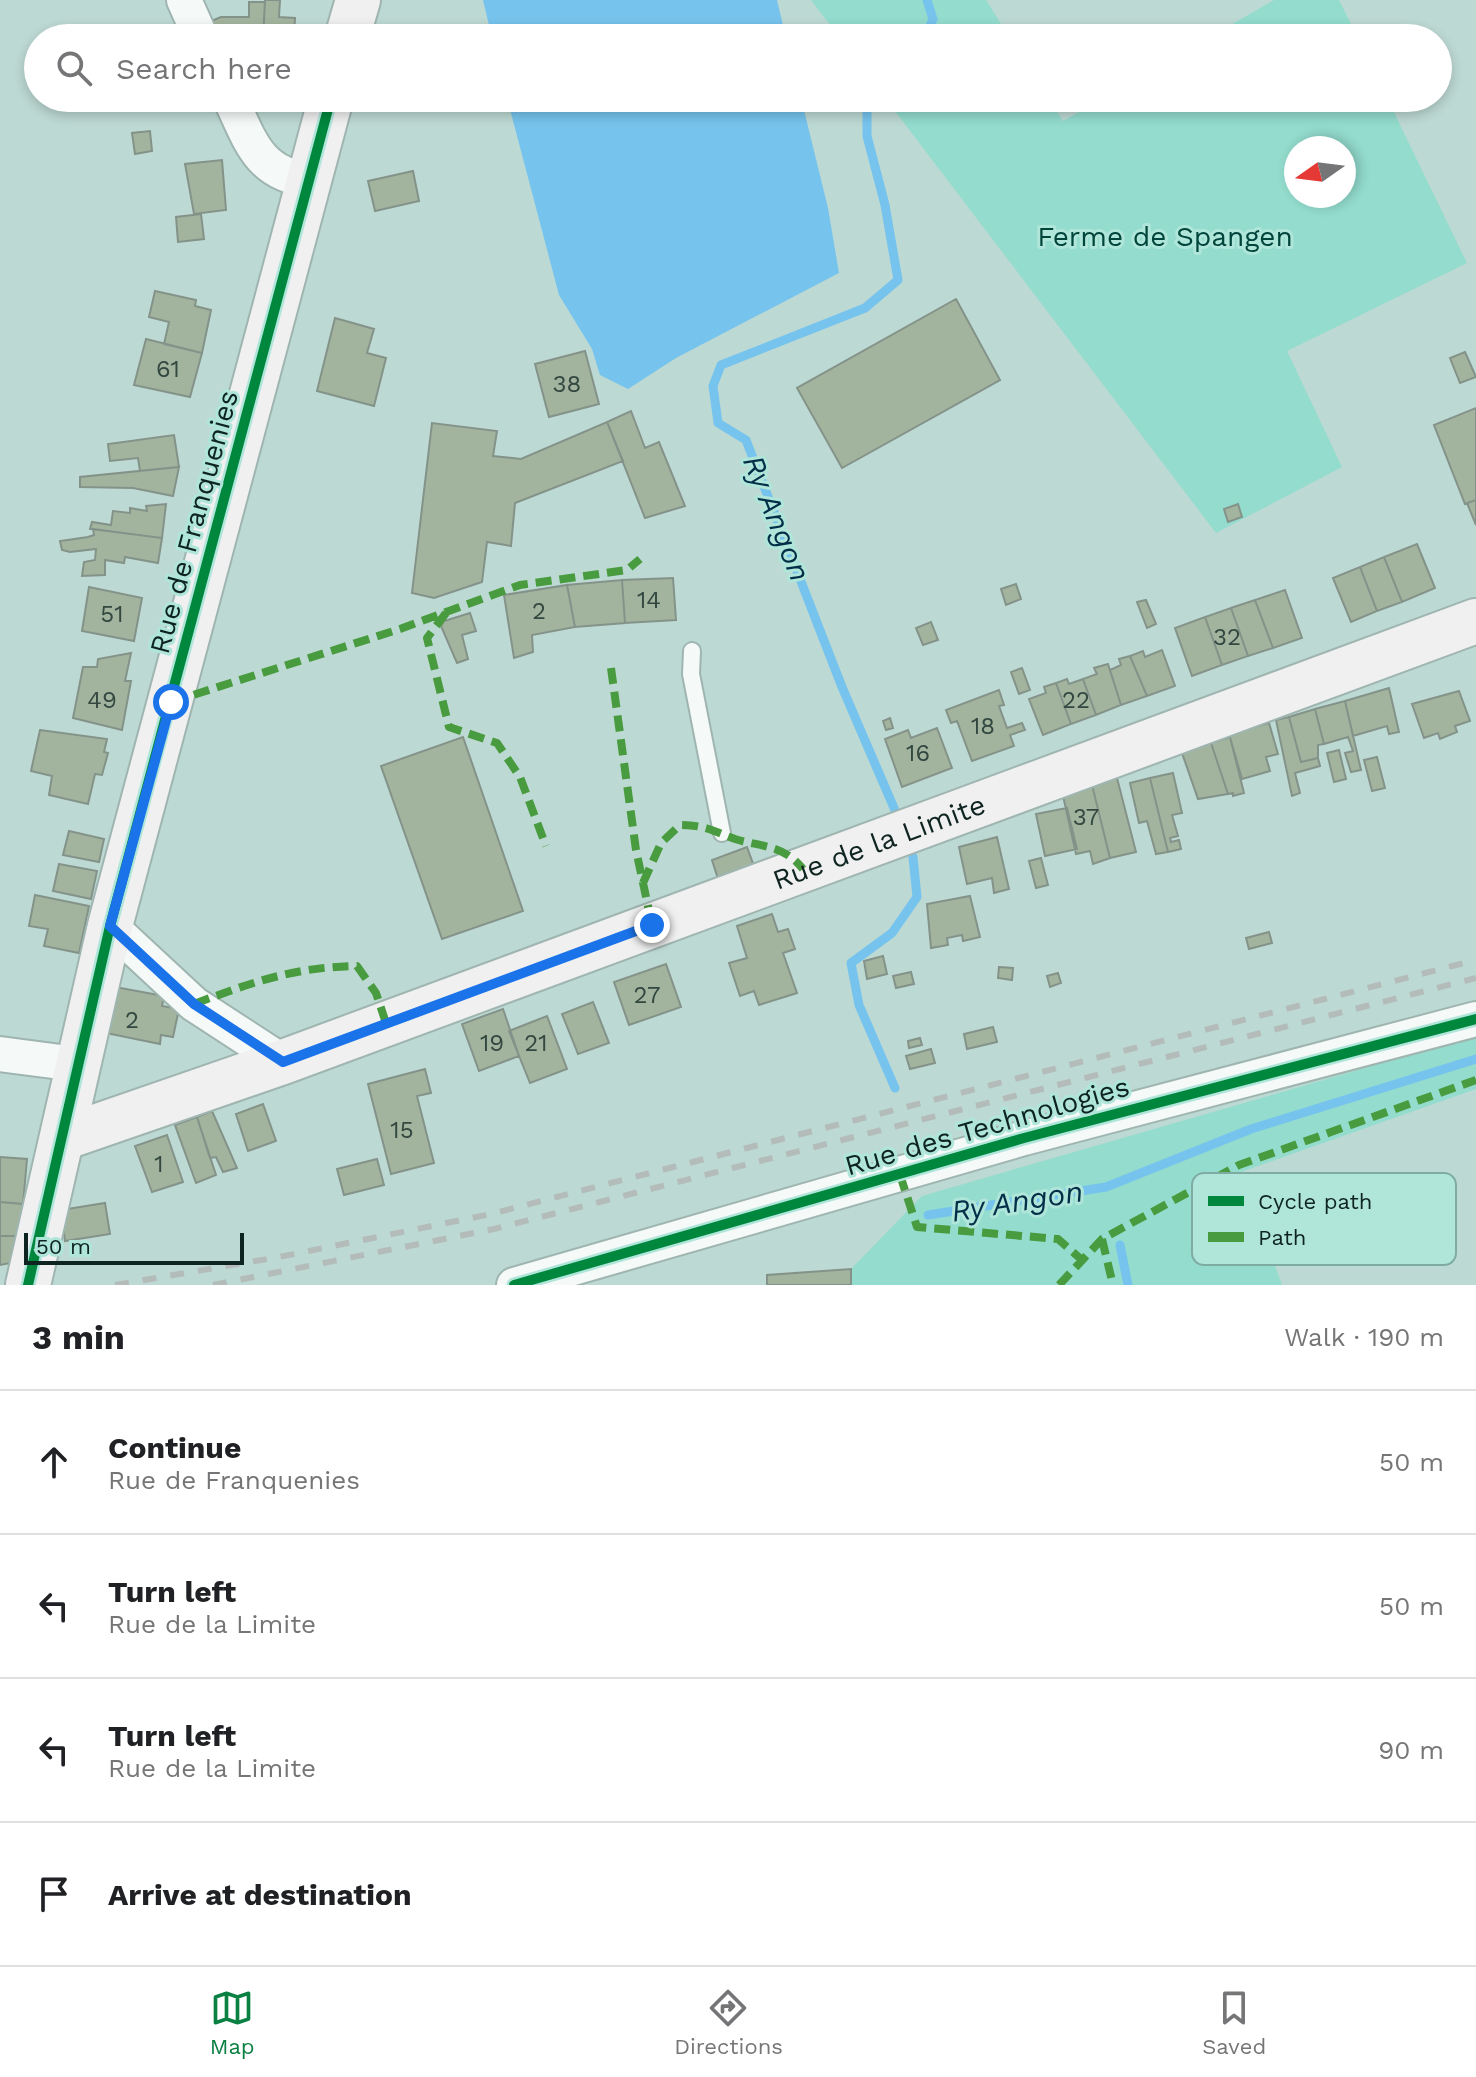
<!DOCTYPE html>
<meta charset="utf-8">
<style>
:root{--surface:#fff;--page:#f2f2f2;--text:#202124;--muted:#757577;--line:#e0e0e0;--accent:#0b8043}
body{margin:0;font-family:"Work Sans",sans-serif;background:var(--page);color:var(--text)}
.compass{position:absolute;left:1284px;top:136px;width:72px;height:72px;border-radius:50%;background:var(--surface);box-shadow:0 4px 12px #0003;rotate:256deg}
.scale{position:absolute;left:24px;bottom:20px;width:220px;box-sizing:border-box;padding-left:8px;border:4px solid #0e2420;border-top:0;font-size:22px;line-height:28px;white-space:nowrap;color:#0e2420;-webkit-text-stroke:6px #b0e6da;paint-order:stroke}
.stop{position:absolute;width:24px;height:24px;margin:-18px;border:6px solid #1a73e8;border-radius:50%;background:#fff}
.stop.end{background:#1a73e8;border-color:#fff;box-shadow:0 2px 8px #0008}
.list{margin:0;padding:0;list-style:none}
h2{display:flex;justify-content:space-between;align-items:center;height:104px;margin:0;padding:0 32px;font-size:34px}
h2 small{font-size:26px;font-weight:400;color:var(--muted)}
.list li{display:grid;grid-template-columns:52px 1fr auto;gap:24px;align-items:center;box-sizing:border-box;height:144px;padding:0 32px;border-top:2px solid var(--line)}
.list b{display:block;font-size:30px;white-space:nowrap}
.list p{margin:0;font-size:26px;white-space:nowrap;color:var(--muted)}
.list em{font-size:26px;font-style:normal;color:var(--muted)}
.icon{flex:none;width:44px;height:44px;fill:none;stroke:currentColor;stroke-width:2;stroke-linecap:round;stroke-linejoin:round}
.map{position:relative;flex:none;width:1476px;height:1285px;overflow:hidden}
.search{position:absolute;background:var(--surface);box-shadow:0 4px 12px #0003;left:24px;right:24px;top:24px;height:88px;display:flex;align-items:center;gap:20px;box-sizing:border-box;padding:0 28px;border-radius:44px;color:var(--muted);font-size:30px}
.sheet{height:680px;background:var(--surface)}
nav{display:flex;justify-content:space-around;align-items:center;box-sizing:border-box;height:112px;border-top:2px solid var(--line);background:var(--surface);font-size:22px;color:var(--muted)}
nav a{display:grid;justify-items:center;gap:4px}
nav .on{color:var(--accent)}
.map>svg:first-child{display:block}
.green{fill:#93dcce;fill-rule:evenodd}
.water{fill:#76c4ee}
.lines{fill:none;stroke-linecap:round;stroke-linejoin:round}
.stream{stroke:#76c4ee;stroke-width:9}
.building{fill:#a3b49e;stroke:#849389;stroke-width:2}
.lane-casing{stroke:#9fb5b0;stroke-width:20}
.street-casing{stroke:#9fb5b0;stroke-width:38}
.secondary-casing{stroke:#9fb5b0;stroke-width:48}
.lane{stroke:#f5f9f8;stroke-width:16}
.street{stroke:#f5f9f8;stroke-width:34}
.secondary{stroke:#f0f0f1;stroke-width:44}
.rail{stroke:#b4bcba;stroke-width:6;stroke-dasharray:14 14;stroke-linecap:butt}
.quiet{stroke:#499b3f;stroke-width:8;stroke-dasharray:16 8;stroke-linecap:butt}
.cycleway-casing{stroke:#b0e6da;stroke-width:15}
.cycleway{stroke:#00873e;stroke-width:10}
.route{stroke:#1a73e8;stroke-width:10}
.labels{text-anchor:middle;dominant-baseline:central;stroke-width:6;stroke-linejoin:round;paint-order:stroke}
.number-label{font-size:24px;fill:#334840}
.park-label{font-size:28px;fill:#00453b;stroke:#b0e6da}
.street-label{font-size:28px;fill:#0e2420;stroke:#b0e6da}
.water-label{font-size:30px;font-style:italic;fill:#022e47;stroke:#b0e6da}
.key{fill:#b0e6da;stroke:#7faca2;stroke-width:2}
.key-label{font-size:22px;fill:#0e2420}
</style>
<div class="map">
<svg width="1476" height="1285" viewBox="0 0 1476 1285">
<rect width="100%" height="100%" fill="#bdd9d3"/>
<path class="green" d="M811 0H986L1010 38H840Z
M1274 0H1339L1358 38H1208Z
M885 98H1048L1063 121 1104 98H1387L1467 263 1287 351 1342 467 1216 533ZM1296 148H1344V196H1296Z
M1476 1036V1089L1241 1172 1282 1285H851V1269L922 1196Z"/>
<path class="water" d="M483 0H777L786 38H655L616 27H601L595 38H492Z
M507 98H801L828 208 839 273 676 358 628 389 600 375 592 349 559 295Z"/>
<g class="lines">
<path class="stream" d="M925 38 933 19 927 0
M867 98V136L885 205 898 280 865 308 721 365 713 386 718 423 746 440 842 687 897 815
M895 1088 859 1005 851 963 892 933 917 897 913 857
M928 1215 1106 1187 1251 1129 1476 1059
M1120 1245 1128 1285"/>
</g>
<path class="building" d="M265 0H280L279 17 295 18 294 38H263Z
M249 2H265L263 38H212L204 24 221 17H249Z
M150 131 152 151 135 154 132 133Z
M222 160 226 210 194 214 185 164Z
M413 171 419 201 375 211 368 181Z
M201 214 204 239 178 242 176 217Z
M155 291 196 300 195 306 211 310 202 353 164 344 169 322 149 317Z
M956 299 1000 380 842 468 797 388Z
M335 318 374 329 367 353 386 358 374 406 317 391Z
M146 339 202 353 190 397 134 385Z
M585 351 599 404 549 417 535 364Z
M1465 352 1476 377 1460 383 1450 358Z
M1476 408V500L1465 504 1434 425Z
M631 411 645 448 659 442 685 506 645 518 607 422Z
M607 422 623 461 515 503 511 546 487 542 482 582 434 598 412 593 432 423 497 431 493 456 521 459Z
M174 435 179 467 140 471 138 458 110 461 108 444Z
M179 467 173 496 133 488 80 487V477Z
M1476 500V525L1467 503Z
M166 504 162 538 90 529 92 522 111 525 113 511 130 513V508L147 511 146 506Z
M1238 504 1242 517 1228 522 1224 509Z
M93 529 162 538 158 563 125 557 124 563 105 560V575L82 576 84 562 95 560 96 549 70 552 62 550 60 541 88 537 94 535Z
M1417 544 1435 588 1402 602 1384 557Z
M1384 557 1402 602 1377 611 1360 567Z
M1360 567 1377 611 1351 622 1333 578Z
M673 578 676 620 625 623 622 580Z
M622 580 625 623 575 627 567 585Z
M1016 584 1021 599 1006 605 1001 589Z
M567 585 575 627 532 635 533 652 514 658 504 595Z
M89 587 142 598 134 641 82 631Z
M1285 590 1302 638 1273 648 1255 600Z
M1146 600 1156 624 1147 628 1137 602Z
M1255 600 1273 648 1248 656 1231 608Z
M1231 608 1248 656 1222 665 1205 617Z
M470 613 476 631 462 635 468 659 457 663 441 626 444 621Z
M1205 617 1222 665 1192 676 1175 628Z
M931 622 938 640 923 645 916 628Z
M1162 650 1175 686 1147 696 1130 656 1143 651 1145 657Z
M131 653 125 681H131L122 730 73 718 83 667H97L98 659Z
M1130 656 1147 696 1121 705 1110 670 1121 665 1119 659Z
M1108 664 1121 705 1096 715 1083 679 1097 674 1094 668Z
M1022 668 1030 690 1019 694 1011 672Z
M1067 679 1069 684 1083 679 1096 715 1071 724 1056 683Z
M1056 683 1071 724 1043 735 1029 699 1046 693 1044 687Z
M1389 688 1399 732 1389 734 1387 726 1353 736 1345 701Z
M999 690 1004 705 999 706 1007 728 1022 723 1025 730 1010 735 1014 746 972 761 957 721 951 723 946 710Z
M1459 691 1470 721 1455 726 1457 732 1440 739 1438 733 1424 738 1412 704Z
M1345 701 1361 770 1351 772 1345 753 1353 751 1348 737 1324 744 1315 709Z
M1315 709 1324 744 1318 745V758L1301 762 1289 717Z
M1289 717 1301 762 1318 758 1320 766 1295 773 1300 793 1292 796 1276 720Z
M890 718 893 728 886 730 883 721Z
M1269 723 1278 754 1266 757 1270 771 1242 779 1229 734Z
M937 728 952 768 902 787 885 739 908 730 911 738Z
M40 730 107 739 104 752 108 753 102 775 95 774 88 804 49 795 52 776 31 771Z
M463 737 523 911 442 939 381 766Z
M1230 737 1244 793 1233 796V793L1228 794 1211 743Z
M1211 743 1228 794 1198 799 1182 753Z
M1339 750 1346 779 1334 782 1327 753Z
M1377 757 1385 788 1372 791 1364 760Z
M1173 773 1182 813 1172 815 1178 836 1170 838 1171 842 1179 840 1181 849 1168 852 1150 778Z
M1117 778 1136 852 1110 858 1092 785Z
M1150 778 1168 852 1156 854 1147 821 1139 823 1130 783Z
M1092 785 1110 858 1093 864 1090 851 1076 854 1063 796Z
M1067 808 1077 849 1045 856 1036 814Z
M69 831 104 839 99 862 63 855Z
M997 837 1009 889 994 893 992 878 967 884 959 847Z
M747 847 755 869 719 882 712 860Z
M1041 858 1048 885 1036 888 1029 861Z
M59 864 97 871 91 899 53 891Z
M35 895 89 906 79 953 44 946 48 929 29 926Z
M970 896 980 937 963 941 962 935 947 938 948 945 931 948 927 904Z
M772 914 778 932 788 929 795 949 783 953 797 993 759 1005 754 991 740 996 729 963 747 958 737 926Z
M1269 932 1272 943 1249 949 1246 938Z
M883 956 887 974 867 979 864 961Z
M666 964 681 1007 629 1025 614 982Z
M999 967 1013 968 1012 980 998 978Z
M911 972 914 984 896 988 893 976Z
M1058 973 1061 983 1050 987 1047 976Z
M115 987 164 996 162 1006 179 1009 173 1037 161 1035 160 1044 106 1033Z
M593 1002 609 1043 578 1054 562 1014Z
M503 1009 519 1056 479 1071 462 1024Z
M547 1016 567 1069 530 1083 509 1031Z
M993 1027 997 1042 967 1049 964 1034Z
M920 1038 922 1045 909 1048 908 1041Z
M931 1049 935 1063 910 1069 906 1056Z
M425 1069 431 1093 417 1096 434 1163 391 1174 368 1084Z
M263 1104 276 1141 248 1151 236 1114Z
M212 1111 237 1168 223 1172 216 1157 210 1158 197 1117Z
M197 1117 216 1175 196 1183 175 1125Z
M167 1135 183 1182 152 1192 135 1146Z
M0 1157 27 1159 23 1204 0 1202Z
M377 1159 384 1185 344 1195 337 1169Z
M0 1202 23 1204V1236H0Z
M105 1203 110 1234 65 1241 61 1210Z
M0 1236H23L26 1260 0 1265Z
M851 1269V1285H767V1275Z"/>
<g class="lines">
<g class="lane-casing">
<path id="lane" d="M692 651 691 674 722 833"/>
</g>
<g class="street-casing">
<path id="street" d="M184 0 201 38
M230 98C250 140 258 174 309 180
M110 926 194 1004 283 1062
M0 1054 76 1064
M514 1285 1024 1138 1476 1019"/>
</g>
<g class="secondary-casing">
<g id="secondary">
<path d="M347 38 358 0"/>
<path id="s1" d="M63 1138 283 1062 1476 621"/>
<path d="M28 1285 110 926 331 98"/>
</g>
</g>
<use href="#lane" class="lane"/>
<use href="#street" class="street"/>
<use href="#secondary" class="secondary"/>
<path class="rail" d="M115 1285 279 1257 491 1214 1476 960
M213 1285 494 1229 1476 978"/>
<path class="quiet" d="M446 613 427 638 449 727 497 743 520 777 546 846
M611 668 636 850 652 925
M171 702 400 629 520 585 627 570 640 559
M643 883 661 843 680 825C705 825 713 831 735 839 762 847 784 845 803 869
M194 1004C253 982 294 967 357 966L376 993 386 1023
M900 1175 917 1227 1058 1239 1082 1260
M1102 1239 1113 1285
M1059 1285 1102 1239 1239 1165 1476 1080"/>
<g class="cycleway-casing">
<path id="cycleway" d="M28 1285 110 926 331 98
M514 1285 1024 1138 1476 1019"/>
</g>
<use href="#cycleway" class="cycleway"/>
</g>
<g class="lines">
<path class="route" d="M171 702 110 926 194 1004 283 1062 652 925"/>
</g>
<g class="labels">
<g class="number-label">
<text x="168" y="369">61</text>
<text x="567" y="384">38</text>
<text x="649" y="600">14</text>
<text x="539" y="611">2</text>
<text x="112" y="614">51</text>
<text x="1227" y="637">32</text>
<text x="102" y="700">49</text>
<text x="1076" y="700">22</text>
<text x="983" y="726">18</text>
<text x="918" y="753">16</text>
<text x="1086" y="817">37</text>
<text x="647" y="995">27</text>
<text x="132" y="1020">2</text>
<text x="492" y="1043">19</text>
<text x="536" y="1043">21</text>
<text x="402" y="1130">15</text>
<text x="159" y="1164">1</text>
</g>
<g class="park-label">
<text x="1165" y="236">Ferme de Spangen</text>
</g>
<g class="street-label">
<text transform="translate(194 522) rotate(-75)">Rue de Franquenies</text>
<text stroke="none"><textPath href="#s1" startOffset="868">Rue de la Limite</textPath></text>
<text transform="translate(987 1126) rotate(-16)">Rue des Technologies</text>
</g>
<g class="water-label">
<text transform="translate(777 518) rotate(68)">Ry Angon</text>
<text transform="translate(1017 1201) rotate(-9)">Ry Angon</text>
</g>
</g>
<rect x="1192" y="1173" width="264" height="92" rx="12" class="key"/>
<rect x="1208" y="1196" width="36" height="10" fill="#00873e"/>
<rect x="1208" y="1232" width="36" height="10" fill="#499b3f"/>
<g class="key-label">
<text x="1258" y="1209">Cycle path</text>
<text x="1258" y="1245">Path</text>
</g>
</svg>
<svg class="compass" viewBox="-18 -18 36 36"><path d="M0-13l5 13h-10z" fill="#e53935"/><path d="M0 13l5-13h-10z" fill="#757577"/></svg>
<div class="scale">50 m</div>
<div class="stop" style="left:171px;top:702px"></div>
<div class="stop end" style="left:652px;top:925px"></div>
<div class="search"><svg class="icon" aria-label="search" viewBox="0 0 24 24"><circle cx="10" cy="10" r="6"/><path d="M15 15l6 6"/></svg>Search here</div>
</div>
<section class="sheet">
<h2>3 min<small>Walk · 190 m</small></h2>
<ul class="list">
<li><svg class="icon" aria-label="ahead" viewBox="0 0 24 24"><path d="M12 20V5M6 11l6-6 6 6"/></svg><div><b>Continue</b><p>Rue de Franquenies</p></div><em>50 m</em></li>
<li><svg class="icon" aria-label="left" viewBox="0 0 24 24"><path d="M17 20v-9H6M10 6l-5 5 5 5"/></svg><div><b>Turn left</b><p>Rue de la Limite</p></div><em>50 m</em></li>
<li><svg class="icon" aria-label="left" viewBox="0 0 24 24"><path d="M17 20v-9H6M10 6l-5 5 5 5"/></svg><div><b>Turn left</b><p>Rue de la Limite</p></div><em>90 m</em></li>
<li><svg class="icon" aria-label="arrive" viewBox="0 0 24 24"><path d="M6 21V4h12l-3 4 3 4H6"/></svg><div><b>Arrive at destination</b></div></li>
</ul>
</section>
<nav>
<a class="on"><svg class="icon" aria-label="map" viewBox="0 0 24 24"><path d="M3 6l6-2 6 2 6-2v14l-6 2-6-2-6 2zM9 4v14M15 6v14"/></svg>Map</a>
<a><svg class="icon" aria-label="directions" viewBox="0 0 24 24"><path d="M12 3l9 9-9 9-9-9zM9 14v-3h6M13 9l2 2-2 2"/></svg>Directions</a>
<a><svg class="icon" aria-label="saved" viewBox="0 0 24 24"><path d="M7 4h10v16l-5-4-5 4z"/></svg>Saved</a>
</nav>
